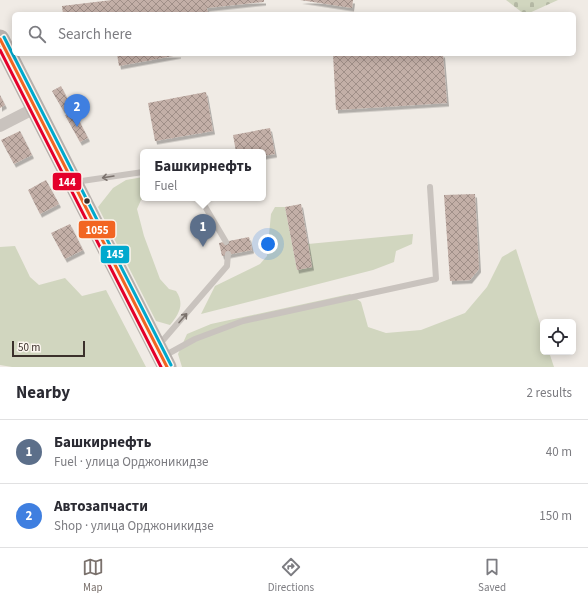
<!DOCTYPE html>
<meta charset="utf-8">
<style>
:root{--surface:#fff;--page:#f2f2f3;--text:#2b2b33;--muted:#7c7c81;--line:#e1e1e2;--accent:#7a716c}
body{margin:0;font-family:"Source Sans 3",sans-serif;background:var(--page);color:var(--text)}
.controls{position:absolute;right:12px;bottom:12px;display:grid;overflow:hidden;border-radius:6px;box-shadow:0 2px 10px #0003}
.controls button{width:36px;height:36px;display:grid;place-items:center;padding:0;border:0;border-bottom:1px solid var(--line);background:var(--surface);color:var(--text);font:20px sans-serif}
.scale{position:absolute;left:12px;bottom:10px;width:73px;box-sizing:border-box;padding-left:4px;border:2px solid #3b302b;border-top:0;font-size:11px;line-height:14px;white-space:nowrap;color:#3b302b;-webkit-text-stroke:3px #fbf5ee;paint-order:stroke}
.you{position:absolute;left:268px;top:244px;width:14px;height:14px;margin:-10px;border:3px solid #fff;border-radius:50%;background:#1a73e8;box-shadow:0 0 0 6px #1a73e833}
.badge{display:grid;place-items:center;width:26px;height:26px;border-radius:50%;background:var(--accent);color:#fff;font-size:13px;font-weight:700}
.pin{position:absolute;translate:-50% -33px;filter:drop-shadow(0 1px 2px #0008)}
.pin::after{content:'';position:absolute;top:21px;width:14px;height:12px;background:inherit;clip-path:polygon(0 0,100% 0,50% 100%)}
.popup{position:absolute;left:140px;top:149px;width:126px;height:52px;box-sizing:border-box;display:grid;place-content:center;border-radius:6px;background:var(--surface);filter:drop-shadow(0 1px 3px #0005);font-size:13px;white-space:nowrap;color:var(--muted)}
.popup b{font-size:15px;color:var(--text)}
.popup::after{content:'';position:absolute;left:50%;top:100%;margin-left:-8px;border:8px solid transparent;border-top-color:var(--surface)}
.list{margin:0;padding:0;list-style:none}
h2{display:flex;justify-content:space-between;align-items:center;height:52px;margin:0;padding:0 16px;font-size:17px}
h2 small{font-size:13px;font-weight:400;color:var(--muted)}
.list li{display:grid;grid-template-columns:26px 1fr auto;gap:12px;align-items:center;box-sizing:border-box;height:64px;padding:0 16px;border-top:1px solid var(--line)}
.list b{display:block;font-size:15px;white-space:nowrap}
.list p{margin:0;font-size:13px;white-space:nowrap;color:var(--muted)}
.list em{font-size:13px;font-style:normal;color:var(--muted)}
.icon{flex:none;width:22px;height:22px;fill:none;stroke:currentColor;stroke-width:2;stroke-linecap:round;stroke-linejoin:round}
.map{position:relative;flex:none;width:588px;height:367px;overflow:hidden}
.search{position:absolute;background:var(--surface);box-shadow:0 2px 10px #0003;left:12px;right:12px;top:12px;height:44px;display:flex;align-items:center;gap:10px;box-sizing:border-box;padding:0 14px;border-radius:6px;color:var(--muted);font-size:15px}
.sheet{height:180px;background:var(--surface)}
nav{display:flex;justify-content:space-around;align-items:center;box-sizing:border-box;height:56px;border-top:1px solid var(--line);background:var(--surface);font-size:11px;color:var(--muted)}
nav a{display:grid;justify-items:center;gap:2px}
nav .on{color:var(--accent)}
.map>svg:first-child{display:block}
.green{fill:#d1d6bf}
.cemetery{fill:url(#cemetery-stones)}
.building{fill:url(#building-cross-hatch);filter:url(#shadow)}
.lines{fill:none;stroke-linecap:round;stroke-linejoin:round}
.service{stroke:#c9c3be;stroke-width:6}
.minor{stroke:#c9c3be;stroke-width:12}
.primary{stroke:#b8b1ad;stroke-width:19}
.bus-1-casing{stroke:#fbf5ee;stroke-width:6}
.bus-2-casing{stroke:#fbf5ee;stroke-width:6}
.bus-3-casing{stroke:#fbf5ee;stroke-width:6}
.bus-1{stroke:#f26522;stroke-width:3}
.bus-2{stroke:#e4002b;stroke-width:3}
.bus-3{stroke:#00a9ce;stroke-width:3}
.oneway{stroke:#7b726d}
.bus-dot{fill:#3b302b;stroke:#fbf5ee;stroke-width:1.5}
.line-badge{stroke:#fbf5ee;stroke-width:1.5}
.badge-label{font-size:11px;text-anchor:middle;font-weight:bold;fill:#fff}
</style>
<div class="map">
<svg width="588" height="367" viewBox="0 0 588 367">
<defs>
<pattern id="cemetery-stones" width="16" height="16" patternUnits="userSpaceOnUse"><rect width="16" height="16" fill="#d1d6bf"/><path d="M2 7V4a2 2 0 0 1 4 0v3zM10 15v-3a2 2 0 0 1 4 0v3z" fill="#b4b8a4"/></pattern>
<pattern id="building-cross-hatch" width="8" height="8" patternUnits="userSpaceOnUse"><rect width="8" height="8" fill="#c3afa7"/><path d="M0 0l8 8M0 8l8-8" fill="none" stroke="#a08f88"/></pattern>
<filter id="shadow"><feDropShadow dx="2" dy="3.5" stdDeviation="0" flood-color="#0004"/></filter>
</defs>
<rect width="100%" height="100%" fill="#f0ebe5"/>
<path class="green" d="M143 177V198H147L141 200 137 209 144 236 160 279 169 289 176 291C185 304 179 314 170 325L156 321 98 207 113 188 126 180Z
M275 207H285L297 270 312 267 308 244 413 234 412 244 396 251 394 262 373 270 201 314 215 286 260 264 267 256 271 214Z
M15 246 30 277 39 285 65 278 82 296 106 290 146 367H12L0 365V247Z
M516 249 543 333V352H549L554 367H182L178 354 187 334 211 324 350 294 361 302 368 327 386 333 421 330 465 313 487 287 502 257Z"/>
<path class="cemetery" d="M506 0H558L527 14H524Z"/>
<path class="building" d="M112 0H264V2L207 8 208 12 190 14H63L62 6Z
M300 0H353L352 8Z
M117 54H179V55L119 66Z
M333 54H443L447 103 336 110Z
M61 86 71 106 63 110 52 91Z
M206 92 213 131 155 141 148 103Z
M0 95 5 105 0 108Z
M74 111 88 138 80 142 65 115Z
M270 128 275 154 263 156V152H236L233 135Z
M20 131 32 155 14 164 1 140Z
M46 180 59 204 40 214 28 190Z
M475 194 479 269 470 280 450 281 444 195Z
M301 204 312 267 297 270 285 207Z
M70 224 83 250 65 259 51 233Z
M249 237 252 250 222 256 219 243Z"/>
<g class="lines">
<path class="service" d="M75 182 143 172
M200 198 226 242
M158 346 227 266 228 254
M164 356 195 339 243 321 436 279 430 187"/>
<path class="minor" d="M0 126 35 108"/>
<path class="primary" d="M0 39 167 367"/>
<g class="bus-1-casing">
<path id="bus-1" d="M0 39 167 367"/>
</g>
<g class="bus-2-casing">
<path id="bus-2" d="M0 50 161 367"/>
</g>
<g class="bus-3-casing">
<path id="bus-3" d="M4 37 171 365"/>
</g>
<use href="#bus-1" class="bus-1"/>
<use href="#bus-2" class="bus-2"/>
<use href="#bus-3" class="bus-3"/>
</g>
<defs><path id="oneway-shaft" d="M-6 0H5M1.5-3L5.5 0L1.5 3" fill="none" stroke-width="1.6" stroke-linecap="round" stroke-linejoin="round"/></defs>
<g class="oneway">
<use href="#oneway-shaft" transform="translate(108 177) rotate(171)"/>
<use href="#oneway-shaft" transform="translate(183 318) rotate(-49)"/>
</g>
<circle class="bus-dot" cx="87" cy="201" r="3.5"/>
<g class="line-badge">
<rect x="52" y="172" width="30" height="19" rx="4" fill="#e4002b"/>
<rect x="78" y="220" width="38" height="19" rx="4" fill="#f26522"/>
<rect x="100" y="245" width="30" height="19" rx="4" fill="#00a9ce"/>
</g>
<g class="badge-label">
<text x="67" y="186">144</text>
<text x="97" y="234">1055</text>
<text x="115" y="258">145</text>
</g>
</svg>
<div class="controls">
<button><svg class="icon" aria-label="locate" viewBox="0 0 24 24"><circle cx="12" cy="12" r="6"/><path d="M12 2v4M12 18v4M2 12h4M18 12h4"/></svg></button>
</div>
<div class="scale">50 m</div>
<div class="you"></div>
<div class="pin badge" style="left:203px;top:247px;background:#5c6f8a">1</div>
<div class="popup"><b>Башкирнефть</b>Fuel</div>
<div class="pin badge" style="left:77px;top:127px;background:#3f7fe0">2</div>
<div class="search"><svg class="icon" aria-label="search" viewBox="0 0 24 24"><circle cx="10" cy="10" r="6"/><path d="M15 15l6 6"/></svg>Search here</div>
</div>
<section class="sheet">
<h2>Nearby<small>2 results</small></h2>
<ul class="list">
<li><span class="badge" style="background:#5c6f8a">1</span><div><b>Башкирнефть</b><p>Fuel · улица Орджоникидзе</p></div><em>40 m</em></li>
<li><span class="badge" style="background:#3f7fe0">2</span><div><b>Автозапчасти</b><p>Shop · улица Орджоникидзе</p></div><em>150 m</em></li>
</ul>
</section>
<nav>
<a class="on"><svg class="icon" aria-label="map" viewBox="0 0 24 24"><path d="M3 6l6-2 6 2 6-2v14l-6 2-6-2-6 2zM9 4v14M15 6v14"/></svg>Map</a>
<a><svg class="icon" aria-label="directions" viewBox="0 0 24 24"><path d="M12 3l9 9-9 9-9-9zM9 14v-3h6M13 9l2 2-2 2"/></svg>Directions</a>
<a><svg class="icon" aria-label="saved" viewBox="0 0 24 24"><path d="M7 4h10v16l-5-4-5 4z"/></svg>Saved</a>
</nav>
